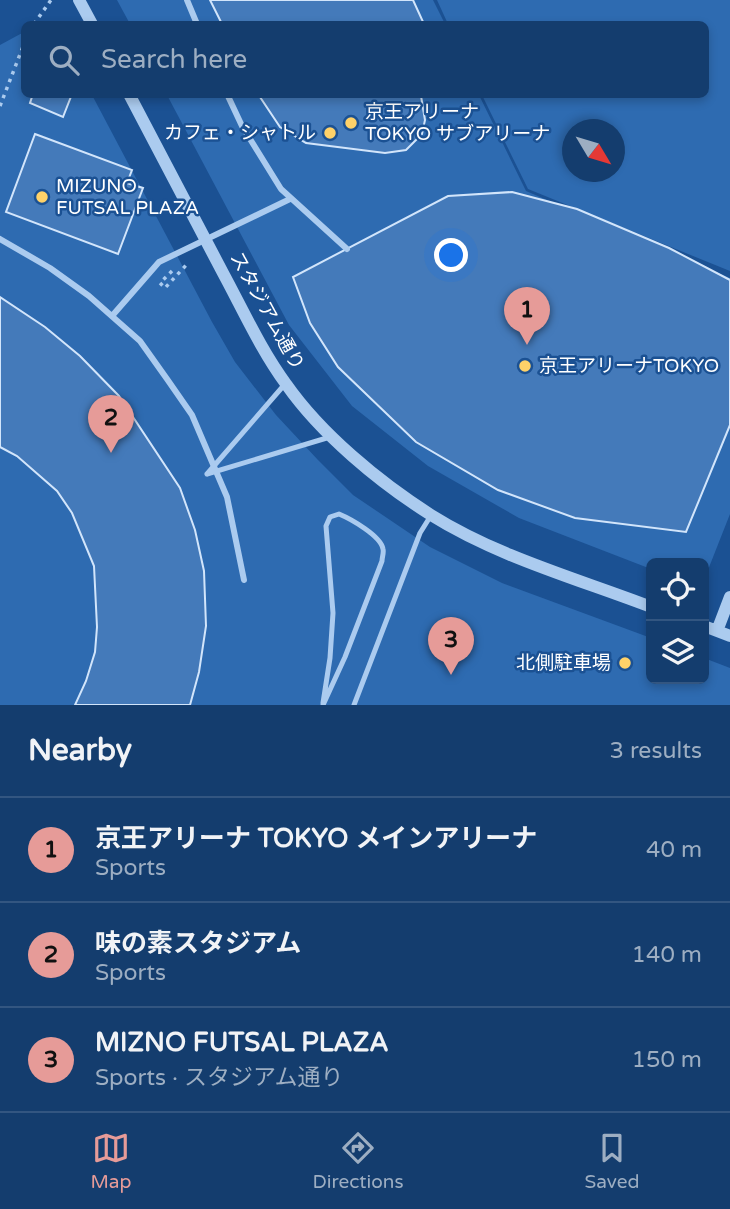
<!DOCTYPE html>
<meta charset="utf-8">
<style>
:root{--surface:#143d6e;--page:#1d4473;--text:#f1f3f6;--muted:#9daec2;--line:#335681;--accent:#e69b98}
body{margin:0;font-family:"Varela Round","Noto Sans JP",sans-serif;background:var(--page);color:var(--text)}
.controls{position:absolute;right:21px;bottom:21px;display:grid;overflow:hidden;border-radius:10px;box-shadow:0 4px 10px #0003}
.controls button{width:63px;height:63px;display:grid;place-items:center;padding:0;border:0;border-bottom:2px solid var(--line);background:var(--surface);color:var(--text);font:35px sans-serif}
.compass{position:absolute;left:562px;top:119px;width:63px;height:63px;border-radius:50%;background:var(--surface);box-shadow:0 4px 10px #0003;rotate:128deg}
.you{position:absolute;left:452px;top:256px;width:24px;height:24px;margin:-18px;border:5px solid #fff;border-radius:50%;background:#1a73e8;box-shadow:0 0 0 10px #1a73e833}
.badge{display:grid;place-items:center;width:46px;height:46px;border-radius:50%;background:var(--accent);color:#111;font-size:23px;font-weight:700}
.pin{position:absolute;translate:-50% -58px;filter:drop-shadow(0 2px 4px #0008)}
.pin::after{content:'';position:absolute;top:37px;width:24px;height:21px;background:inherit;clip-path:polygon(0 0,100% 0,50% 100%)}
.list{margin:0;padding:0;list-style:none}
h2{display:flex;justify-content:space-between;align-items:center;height:91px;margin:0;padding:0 28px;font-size:30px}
h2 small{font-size:23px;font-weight:400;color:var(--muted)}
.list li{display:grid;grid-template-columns:46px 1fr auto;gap:21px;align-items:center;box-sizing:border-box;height:105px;padding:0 28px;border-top:2px solid var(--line)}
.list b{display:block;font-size:26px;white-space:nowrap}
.list p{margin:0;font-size:23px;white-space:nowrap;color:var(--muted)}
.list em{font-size:23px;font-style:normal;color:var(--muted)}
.icon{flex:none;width:38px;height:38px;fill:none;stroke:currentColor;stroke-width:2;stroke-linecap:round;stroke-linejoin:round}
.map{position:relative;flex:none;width:730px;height:705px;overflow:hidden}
.search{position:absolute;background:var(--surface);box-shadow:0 4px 10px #0003;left:21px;right:21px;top:21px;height:77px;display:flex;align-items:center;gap:18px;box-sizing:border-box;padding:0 24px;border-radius:10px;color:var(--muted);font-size:26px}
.sheet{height:406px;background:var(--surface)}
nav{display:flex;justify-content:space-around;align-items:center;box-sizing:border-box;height:98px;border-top:2px solid var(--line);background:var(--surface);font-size:19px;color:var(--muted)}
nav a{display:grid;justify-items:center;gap:4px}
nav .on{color:var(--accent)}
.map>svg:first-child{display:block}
.green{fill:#2e6bb1;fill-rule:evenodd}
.building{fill:#447aba;stroke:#d2e5fb;stroke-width:2}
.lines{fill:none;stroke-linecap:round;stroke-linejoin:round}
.path{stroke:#abcbef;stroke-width:3.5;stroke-dasharray:3.5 5;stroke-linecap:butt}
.service{stroke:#abcbef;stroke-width:5}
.pedestrian{stroke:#abcbef;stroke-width:6}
.tertiary{stroke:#abcbef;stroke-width:12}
.pedestrian-bridge{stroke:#abcbef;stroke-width:6}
.poi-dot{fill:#ffd269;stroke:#1b5193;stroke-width:2.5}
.labels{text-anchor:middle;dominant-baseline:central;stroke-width:5;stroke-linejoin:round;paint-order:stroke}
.poi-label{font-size:19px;fill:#fff;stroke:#1b5193;text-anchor:start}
.street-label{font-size:19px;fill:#fff;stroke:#1b5193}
</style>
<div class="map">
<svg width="730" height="705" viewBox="0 0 730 705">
<rect width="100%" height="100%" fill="#1b5193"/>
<path class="green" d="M117 0H433L445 24H130Z
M437 0H730V271L528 189 482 95 706 94V24H448ZM572 130H614V172H572Z
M24 32V94L92 95 212 322 235 362 276 415 318 460 353 495 430 547 502 583 651 638V679H704V658L730 668V705H0V45Z
M167 95H479L526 191 730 278V514L704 580V563H651V569L519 518 428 466 352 406 289 325Z"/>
<path class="building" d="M210 0H413L424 24H222Z
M33 94H72L63 117 30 103Z
M258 94H424L421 96 425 120 422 134 406 150 385 153 306 143 280 127Z
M35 134 132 170 127 183 143 188 118 254 6 212Z
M512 192 577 209 669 248 730 280V425L686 532 575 518 498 490 416 442 338 367 310 323 293 277 448 196Z
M0 297 45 327 80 356 119 396 180 488 195 530 204 571 206 626 199 672 190 705H75L86 681 95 652 97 627 94 566 72 513 57 491 17 456 0 447Z"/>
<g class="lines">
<path class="path" d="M34 24 51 0
M0 106 24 44
M172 271 160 283 165 288 189 262"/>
<path class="service" d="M207 474 330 437
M207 474 285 384
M323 705 345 657 382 561C382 557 384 553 383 549 381 536 351 519 339 514L330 517 326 526 333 613 330 658 323 703
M354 705 420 533 430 517"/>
<path class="pedestrian" d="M187 0 197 24
M227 94 242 126 281 189 347 249"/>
<path class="tertiary" d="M79 0 92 24
M129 94C160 154 192 213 223 273 243 310 261 350 286 384 321 434 379 482 431 515 498 557 578 579 651 607
M704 626 730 636
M717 631 730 597"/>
<path class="pedestrian-bridge" d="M0 239 50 268 89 296 140 341 167 379 192 415 227 497 244 580
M112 316 159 262 290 199"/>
</g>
<g class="poi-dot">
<circle cx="351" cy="123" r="7"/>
<circle cx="330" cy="133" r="7"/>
<circle cx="42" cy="197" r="7"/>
<circle cx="525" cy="366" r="7"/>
<circle cx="625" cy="663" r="7"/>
</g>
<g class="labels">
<g class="poi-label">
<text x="365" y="112">京王アリーナ<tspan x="365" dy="22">TOKYO サブアリーナ</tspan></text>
<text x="316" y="133" text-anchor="end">カフェ・シャトル</text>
<text x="56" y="186">MIZUNO<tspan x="56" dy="22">FUTSAL PLAZA</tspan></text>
<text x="539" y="366">京王アリーナTOKYO</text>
<text x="611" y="663" text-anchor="end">北側駐車場</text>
</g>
<g class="street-label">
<text transform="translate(267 311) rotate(61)">スタジアム通り</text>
</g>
</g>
</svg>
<div class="controls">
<button><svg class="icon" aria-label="locate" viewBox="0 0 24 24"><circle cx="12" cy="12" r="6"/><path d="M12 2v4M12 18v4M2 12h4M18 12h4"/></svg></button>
<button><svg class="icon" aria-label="layers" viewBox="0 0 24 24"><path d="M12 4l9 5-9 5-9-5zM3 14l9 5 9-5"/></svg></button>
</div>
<svg class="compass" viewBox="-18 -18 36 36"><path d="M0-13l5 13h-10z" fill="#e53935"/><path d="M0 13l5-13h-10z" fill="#9daec2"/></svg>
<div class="you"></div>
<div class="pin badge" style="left:527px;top:345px">1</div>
<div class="pin badge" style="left:111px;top:453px">2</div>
<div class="pin badge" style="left:451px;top:675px">3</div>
<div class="search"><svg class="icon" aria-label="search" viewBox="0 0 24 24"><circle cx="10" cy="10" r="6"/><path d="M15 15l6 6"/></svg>Search here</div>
</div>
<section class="sheet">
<h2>Nearby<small>3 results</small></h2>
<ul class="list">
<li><span class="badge">1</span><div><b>京王アリーナ TOKYO メインアリーナ</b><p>Sports</p></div><em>40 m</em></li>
<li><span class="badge">2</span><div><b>味の素スタジアム</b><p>Sports</p></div><em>140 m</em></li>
<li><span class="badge">3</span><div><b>MIZNO FUTSAL PLAZA</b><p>Sports · スタジアム通り</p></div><em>150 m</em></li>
</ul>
</section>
<nav>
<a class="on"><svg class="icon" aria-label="map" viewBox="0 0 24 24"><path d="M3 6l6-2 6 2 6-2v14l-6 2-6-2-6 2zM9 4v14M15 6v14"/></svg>Map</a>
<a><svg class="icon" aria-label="directions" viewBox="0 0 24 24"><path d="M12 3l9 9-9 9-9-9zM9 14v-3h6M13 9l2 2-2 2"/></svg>Directions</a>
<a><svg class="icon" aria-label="saved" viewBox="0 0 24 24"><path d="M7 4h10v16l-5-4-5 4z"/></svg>Saved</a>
</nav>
